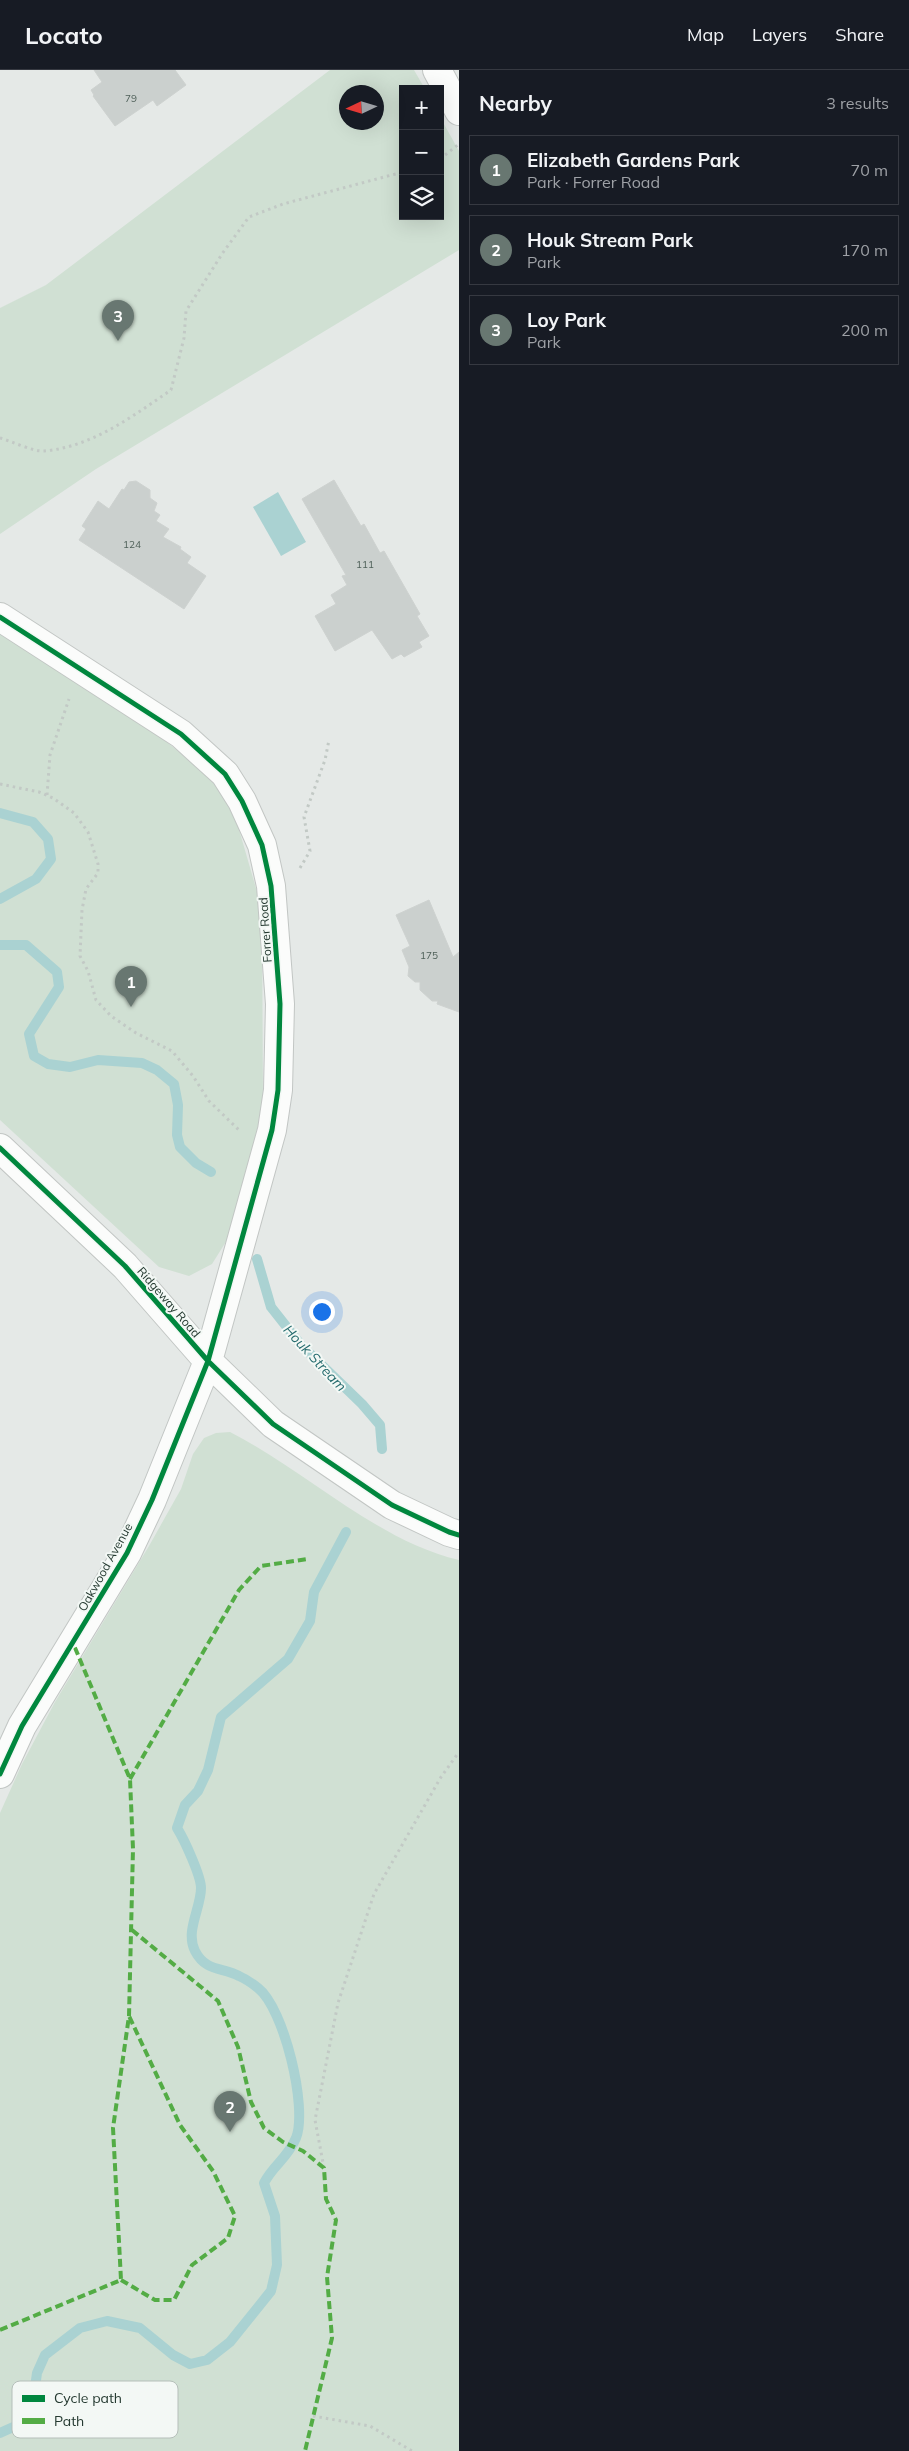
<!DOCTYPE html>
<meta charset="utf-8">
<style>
:root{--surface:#171b24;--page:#242831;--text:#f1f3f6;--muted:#9ea1a6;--line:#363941;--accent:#687771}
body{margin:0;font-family:Mulish,sans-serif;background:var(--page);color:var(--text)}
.controls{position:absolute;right:15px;top:15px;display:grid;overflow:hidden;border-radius:0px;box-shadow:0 5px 20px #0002}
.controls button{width:45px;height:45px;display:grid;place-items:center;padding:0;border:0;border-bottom:1px solid var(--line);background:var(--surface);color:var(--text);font:25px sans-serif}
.compass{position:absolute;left:339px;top:15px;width:45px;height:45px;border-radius:50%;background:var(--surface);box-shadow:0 5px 20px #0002;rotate:266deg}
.you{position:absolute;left:321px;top:1241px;width:18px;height:18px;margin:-12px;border:4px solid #fff;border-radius:50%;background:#1a73e8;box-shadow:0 0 0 8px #1a73e833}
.badge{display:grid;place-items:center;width:32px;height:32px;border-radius:50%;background:var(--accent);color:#fff;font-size:16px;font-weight:700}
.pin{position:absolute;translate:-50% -41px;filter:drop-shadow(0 1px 2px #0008)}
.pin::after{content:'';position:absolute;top:26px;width:18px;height:15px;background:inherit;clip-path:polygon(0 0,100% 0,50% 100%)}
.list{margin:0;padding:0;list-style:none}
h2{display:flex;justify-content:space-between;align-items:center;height:65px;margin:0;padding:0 20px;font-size:21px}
h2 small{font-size:16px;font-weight:400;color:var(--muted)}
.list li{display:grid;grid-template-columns:32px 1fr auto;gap:15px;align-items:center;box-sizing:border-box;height:70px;margin:0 10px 10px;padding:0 10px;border:1px solid var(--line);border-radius:0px}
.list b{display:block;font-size:19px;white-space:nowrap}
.list p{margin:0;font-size:16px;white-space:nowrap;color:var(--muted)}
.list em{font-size:16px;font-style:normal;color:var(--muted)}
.icon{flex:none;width:28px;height:28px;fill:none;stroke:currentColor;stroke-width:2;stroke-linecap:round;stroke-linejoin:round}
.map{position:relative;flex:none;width:459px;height:2381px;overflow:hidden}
header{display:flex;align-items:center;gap:30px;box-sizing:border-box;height:70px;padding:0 25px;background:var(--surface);border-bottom:1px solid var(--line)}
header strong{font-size:24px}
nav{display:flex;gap:28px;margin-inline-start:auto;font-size:18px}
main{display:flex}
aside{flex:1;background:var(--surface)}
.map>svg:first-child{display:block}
.green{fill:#d0e0d3;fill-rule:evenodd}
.water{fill:#aad2d2}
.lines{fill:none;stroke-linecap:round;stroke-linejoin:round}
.stream{stroke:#aad2d2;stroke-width:10}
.building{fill:#cbd0ce;stroke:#ced2d0}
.street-casing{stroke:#c2c6c4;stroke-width:30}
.path{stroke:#c2c9c5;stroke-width:3;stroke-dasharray:2.5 4;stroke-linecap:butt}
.street{stroke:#fbfcfb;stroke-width:28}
.quiet{stroke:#53ac45;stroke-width:4;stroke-dasharray:8 4;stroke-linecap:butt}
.cycleway-casing{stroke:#f3f8f5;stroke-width:8}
.cycleway{stroke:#00873e;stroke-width:5}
.labels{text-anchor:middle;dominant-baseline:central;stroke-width:4;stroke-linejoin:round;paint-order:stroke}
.number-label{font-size:10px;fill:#4f6059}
.street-label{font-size:12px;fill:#253a31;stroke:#f3f8f5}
.water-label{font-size:14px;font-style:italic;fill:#266c6e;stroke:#f3f8f5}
.key{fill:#f3f8f5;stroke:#b5bfba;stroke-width:1}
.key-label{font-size:14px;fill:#253a31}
</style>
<header>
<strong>Locato</strong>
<nav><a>Map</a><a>Layers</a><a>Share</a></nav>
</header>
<main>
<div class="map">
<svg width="459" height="2381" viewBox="0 0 459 2381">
<rect width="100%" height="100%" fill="#e5e9e7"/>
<path class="green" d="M330 0H414L425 19H403V146H440V47L459 81V180L96 399 0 464V238L46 215ZM377 22V52H347V22Z
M0 563 152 660 201 700 231 732 262 839 263 1035 232 1162 212 1194 189 1206 159 1197 0 1050Z
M230 1362C305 1400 377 1471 459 1490V2381H0V1743L22 1694 55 1632 149 1476 181 1419 193 1384 204 1368 216 1363Z"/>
<path class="water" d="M278 422 306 472 281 486 253 437Z"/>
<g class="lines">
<path class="stream" d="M0 743 33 752 48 769 51 789 36 809 0 829
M0 875H26L57 902 59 917 29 964 34 986 48 994 70 997 98 990 142 993 157 1000 174 1014 178 1035 177 1065 180 1077 196 1093 211 1102
M257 1189 271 1237 301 1275 362 1334 380 1355 382 1379
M0 2363 20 2354 33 2332 37 2303 45 2285 80 2258 107 2251 140 2258 173 2285 190 2294 207 2290 230 2272 271 2221 277 2195 275 2146 264 2113C274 2094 287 2089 296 2068 308 2038 284 1938 258 1918 253 1914 246 1909 239 1906 222 1897 206 1902 195 1881 185 1861 201 1838 201 1818 201 1806 184 1769 177 1758L185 1735 198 1721 208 1700 221 1647 288 1589 310 1551 314 1522 346 1462"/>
</g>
<path class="building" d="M94 0H175L186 15 157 36 153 30 115 56 93 26 94 25 91 20 102 12Z
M334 410 361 456 364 454 380 483 384 481 420 544 417 546 429 566 419 572 422 577 404 587 401 584 392 589 372 560 335 581 315 546 336 534 331 525 347 515 342 506 346 505 302 429Z
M136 411 150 420V428L157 433 154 441 160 445 156 451 169 459 163 467 181 477 180 479 191 487 187 493 206 506 184 539 79 470 86 459 82 456 98 431 109 439 122 419 124 420 129 412Z
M429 830 453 887 459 882V942L437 934 438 931H432L420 920V912H415L408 906 409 897 402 880 410 876 396 845Z"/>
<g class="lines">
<g class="street-casing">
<path id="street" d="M437 0 459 41
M0 547 181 664 225 704 242 731 262 775 271 816 280 934 278 1020 272 1060 208 1291 152 1430 127 1483 22 1656 0 1704
M0 1078 125 1196 208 1291 273 1354 392 1435 449 1462 459 1465"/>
</g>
<path class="path" d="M440 89 459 74
M0 368C11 371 34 382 44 381 92 377 133 346 171 320L184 268 186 241 222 184 249 147 283 134 403 102
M0 714 39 722 53 728 74 743 88 762 98 794V803L86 819 82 840 80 886 88 901 96 930 111 946 136 963 172 981 193 1006 209 1031 240 1061
M47 725 50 685 69 629
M300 798 310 781 304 747 325 690 329 670
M324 2098 315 2050 338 1933 374 1824 441 1707 459 1682
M313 2346 370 2356 412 2381"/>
<use href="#street" class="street"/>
<path class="quiet" d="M130 1709 239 1520 261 1496 308 1489
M132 1860 218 1931 238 1977 251 2032 264 2058 283 2072 303 2081 324 2098 326 2129 336 2150 327 2207 332 2268 305 2381
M121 2210 155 2230H174L192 2195 228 2168 235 2146 213 2101 180 2055 129 1946
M0 2260 121 2210 113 2058 129 1946 133 1779 130 1709 73 1573"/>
<g class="cycleway-casing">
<path id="cycleway" d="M0 547 181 664 225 704 242 731 262 775 271 816 280 934 278 1020 272 1060 208 1291 152 1430 127 1483 22 1656 0 1704
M0 1078 125 1196 208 1291 273 1354 392 1435 449 1462 459 1465"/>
</g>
<use href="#cycleway" class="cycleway"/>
</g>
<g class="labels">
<g class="number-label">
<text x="131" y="28">79</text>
<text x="132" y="474">124</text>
<text x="365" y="494">111</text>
<text x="429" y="885">175</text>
</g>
<g class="street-label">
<text transform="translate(265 860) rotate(-94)">Forrer Road</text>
<text transform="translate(169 1232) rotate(49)">Ridgeway Road</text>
<text transform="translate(105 1497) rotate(-61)">Oakwood Avenue</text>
</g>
<g class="water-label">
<text transform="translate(315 1288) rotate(47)">Houk Stream</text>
</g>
</g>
<rect x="12" y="2311" width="166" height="57" rx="8" class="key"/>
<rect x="22" y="2325" width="23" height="7" fill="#00873e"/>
<rect x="22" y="2348" width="23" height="6" fill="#53ac45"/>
<g class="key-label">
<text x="54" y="2333">Cycle path</text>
<text x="54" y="2356">Path</text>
</g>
</svg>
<div class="controls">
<button>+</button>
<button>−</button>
<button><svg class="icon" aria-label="layers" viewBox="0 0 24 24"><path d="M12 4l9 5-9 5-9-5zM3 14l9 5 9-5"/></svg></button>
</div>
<svg class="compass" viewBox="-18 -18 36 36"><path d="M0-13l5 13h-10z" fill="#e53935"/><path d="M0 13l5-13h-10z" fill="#9ea1a6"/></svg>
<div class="you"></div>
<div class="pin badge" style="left:131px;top:937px">1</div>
<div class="pin badge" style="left:230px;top:2062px">2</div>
<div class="pin badge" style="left:118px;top:271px">3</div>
</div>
<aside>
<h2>Nearby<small>3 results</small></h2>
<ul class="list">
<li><span class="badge">1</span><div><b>Elizabeth Gardens Park</b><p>Park · Forrer Road</p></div><em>70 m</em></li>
<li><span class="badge">2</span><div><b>Houk Stream Park</b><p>Park</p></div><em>170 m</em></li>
<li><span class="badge">3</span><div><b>Loy Park</b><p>Park</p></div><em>200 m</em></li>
</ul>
</aside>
</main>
